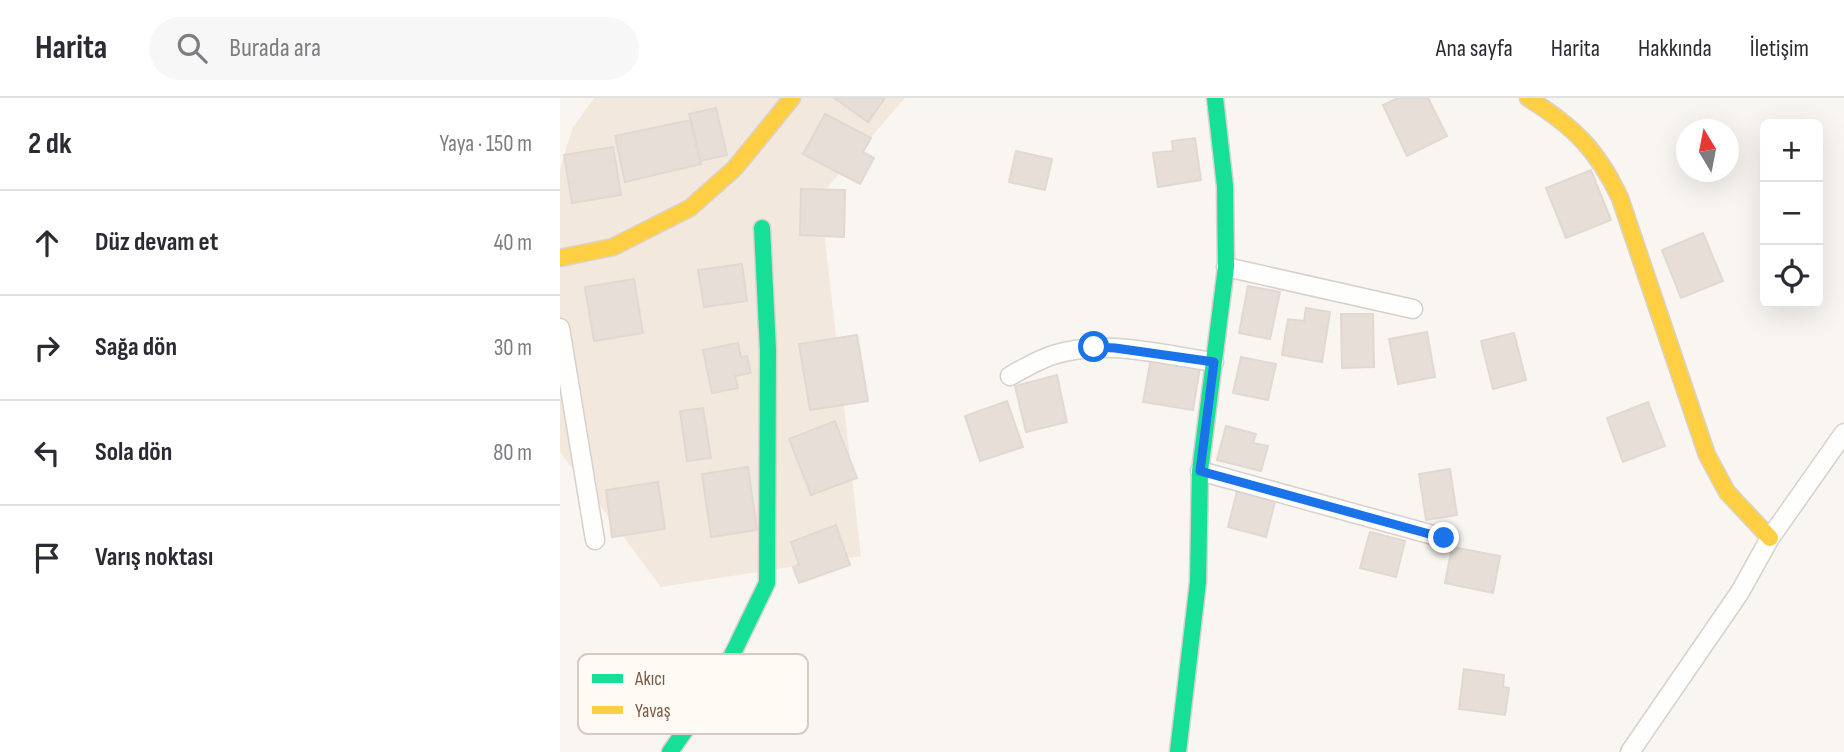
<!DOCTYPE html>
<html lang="tr">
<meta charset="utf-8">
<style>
:root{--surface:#fff;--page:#f7f7f7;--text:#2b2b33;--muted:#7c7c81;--line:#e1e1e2}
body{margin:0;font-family:"Sofia Sans Condensed",sans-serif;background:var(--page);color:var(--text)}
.controls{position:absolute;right:21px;top:21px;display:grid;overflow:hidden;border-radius:10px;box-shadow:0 7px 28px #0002}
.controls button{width:63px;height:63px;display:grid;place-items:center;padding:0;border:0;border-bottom:2px solid var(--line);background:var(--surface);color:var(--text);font:35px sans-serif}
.compass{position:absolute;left:1116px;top:21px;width:63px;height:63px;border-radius:50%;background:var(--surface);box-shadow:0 7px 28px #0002;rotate:350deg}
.stop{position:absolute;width:21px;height:21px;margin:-16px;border:5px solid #1a73e8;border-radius:50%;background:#fff}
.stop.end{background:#1a73e8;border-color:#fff;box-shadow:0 2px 7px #0008}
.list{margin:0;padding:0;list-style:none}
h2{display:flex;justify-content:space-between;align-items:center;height:91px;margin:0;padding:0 28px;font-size:30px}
h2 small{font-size:23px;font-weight:400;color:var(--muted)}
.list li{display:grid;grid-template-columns:46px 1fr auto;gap:21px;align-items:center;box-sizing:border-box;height:105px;padding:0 28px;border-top:2px solid var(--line)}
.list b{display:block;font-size:26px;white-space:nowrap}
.list em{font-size:23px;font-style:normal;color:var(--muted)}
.icon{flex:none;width:38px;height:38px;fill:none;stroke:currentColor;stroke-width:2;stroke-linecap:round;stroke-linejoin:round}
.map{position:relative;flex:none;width:1284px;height:654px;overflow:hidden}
header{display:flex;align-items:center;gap:42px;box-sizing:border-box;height:98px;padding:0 35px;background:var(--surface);border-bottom:2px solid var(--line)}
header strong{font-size:33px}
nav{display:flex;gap:38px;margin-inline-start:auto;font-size:24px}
.search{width:490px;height:63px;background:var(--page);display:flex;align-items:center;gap:18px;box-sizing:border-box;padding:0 24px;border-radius:38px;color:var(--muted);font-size:26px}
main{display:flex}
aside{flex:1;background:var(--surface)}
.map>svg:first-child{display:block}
.residential{fill:#f2e8de}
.building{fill:#e6ded7;stroke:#e2d8d2;stroke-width:2}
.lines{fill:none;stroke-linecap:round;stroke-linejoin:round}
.street-casing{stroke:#d7d1cb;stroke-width:21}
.fast-casing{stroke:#d9d2cb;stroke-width:19}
.slow-casing{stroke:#d9d2cb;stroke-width:19}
.street{stroke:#fefefd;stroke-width:18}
.fast{stroke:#16e098;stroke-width:16}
.slow{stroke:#ffcf43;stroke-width:16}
.route{stroke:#1a73e8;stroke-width:9}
.key{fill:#fffaf3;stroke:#d7cbc1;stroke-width:2}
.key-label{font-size:19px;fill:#7a5c4d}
</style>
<header>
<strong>Harita</strong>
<div class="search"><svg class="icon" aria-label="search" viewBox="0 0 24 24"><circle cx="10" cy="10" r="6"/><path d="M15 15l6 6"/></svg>Burada ara</div>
<nav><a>Ana sayfa</a><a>Harita</a><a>Hakkında</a><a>İletişim</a></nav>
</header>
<main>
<aside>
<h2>2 dk<small>Yaya · 150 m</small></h2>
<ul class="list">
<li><svg class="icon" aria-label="ahead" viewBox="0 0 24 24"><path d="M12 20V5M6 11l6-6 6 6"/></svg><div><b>Düz devam et</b></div><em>40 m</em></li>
<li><svg class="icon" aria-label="right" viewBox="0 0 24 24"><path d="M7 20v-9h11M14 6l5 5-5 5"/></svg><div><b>Sağa dön</b></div><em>30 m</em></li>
<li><svg class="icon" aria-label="left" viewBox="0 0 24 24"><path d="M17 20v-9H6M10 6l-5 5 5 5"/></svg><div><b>Sola dön</b></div><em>80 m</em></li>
<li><svg class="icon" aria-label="arrive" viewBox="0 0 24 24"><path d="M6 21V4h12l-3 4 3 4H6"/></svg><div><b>Varış noktası</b></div></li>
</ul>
</aside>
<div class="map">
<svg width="1284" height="654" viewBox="0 0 1284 654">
<rect width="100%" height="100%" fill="#f9f5f0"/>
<path class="residential" d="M34 0H345L260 98 301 458 101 489 0 354V71L13 29Z"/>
<path class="building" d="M274 0H325L308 24Z
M838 0H868L887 38 847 58 823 7Z
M156 10 167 57 140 63 129 16Z
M265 16 311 40 303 54 314 60 300 86 243 56Z
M131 22 141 66 65 84 55 38Z
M635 40 641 82 598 89 593 55 613 53 612 43Z
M53 49 61 97 12 105 4 57Z
M456 53 492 61 485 92 449 84Z
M1031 72 1051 122 1006 140 986 90Z
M241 91 285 92 284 139 240 137Z
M1143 135 1163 183 1121 200 1102 152Z
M182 166 187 203 144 209 138 172Z
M74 181 83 235 34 243 25 189Z
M688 188 720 194 710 241 679 235Z
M746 210 770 214 762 264 722 257 728 221 744 223Z
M781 216H813L814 269 782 270Z
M867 234 875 279 838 286 829 241Z
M954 235 966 282 933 291 921 243Z
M297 237 308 303 250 312 239 246Z
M178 245 181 259 187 258 191 275 175 278 178 290 152 295 143 252Z
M681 259 716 266 708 302 673 295Z
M591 261 640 269 633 312 583 304Z
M497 277 507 324 466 334 455 288Z
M447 303 463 349 420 363 405 318Z
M1088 304 1105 348 1063 364 1047 320Z
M143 310 151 360 127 363 120 313Z
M275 323 297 380 251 397 229 341Z
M666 328 696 336 693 345 708 348 701 373 657 362Z
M188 369 197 432 151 439 142 376Z
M890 371 897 417 866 422 859 376Z
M98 384 105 431 52 439 46 392Z
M678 390 716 400 706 439 668 429Z
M276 427 290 467 239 485 233 469 239 467 231 444Z
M810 434 845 443 836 479 800 470Z
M892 449 940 458 933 495 885 485Z
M904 571 944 577 943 589 949 590 945 617 899 611Z"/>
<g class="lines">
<g class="street-casing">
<path id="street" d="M666 169 853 211
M0 230 35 442
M450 278C464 270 478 262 493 257 545 240 602 257 654 264
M640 373 884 440
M1070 654 1180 494 1210 440 1284 335"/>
</g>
<g class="fast-casing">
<path id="fast" d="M110 654 159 584 207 485 208 252 202 130
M618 654 638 484 640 373 666 169 665 88 655 0"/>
</g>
<g class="slow-casing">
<path id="slow" d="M968 0C1013 28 1037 51 1060 100L1147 357 1167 394 1210 440
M0 160 53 149 130 110 175 70 232 0"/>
</g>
<use href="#street" class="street"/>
<use href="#fast" class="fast"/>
<use href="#slow" class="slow"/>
</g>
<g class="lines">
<path class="route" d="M534 249 555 250 654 264 640 373 884 440"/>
</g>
<rect x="18" y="556" width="230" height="80" rx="10" class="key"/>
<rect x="32" y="576" width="31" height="9" fill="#16e098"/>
<rect x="32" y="608" width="31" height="8" fill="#ffcf43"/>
<g class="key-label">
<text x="75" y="587">Akıcı</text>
<text x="75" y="619">Yavaş</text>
</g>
</svg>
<div class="controls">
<button>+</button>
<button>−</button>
<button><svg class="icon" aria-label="locate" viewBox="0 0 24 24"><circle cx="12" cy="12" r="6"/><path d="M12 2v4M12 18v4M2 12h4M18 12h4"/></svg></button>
</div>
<svg class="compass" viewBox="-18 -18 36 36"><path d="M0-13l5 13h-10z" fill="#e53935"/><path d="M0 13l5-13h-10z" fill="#7c7c81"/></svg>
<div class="stop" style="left:534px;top:249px"></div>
<div class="stop end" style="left:884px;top:440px"></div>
</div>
</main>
